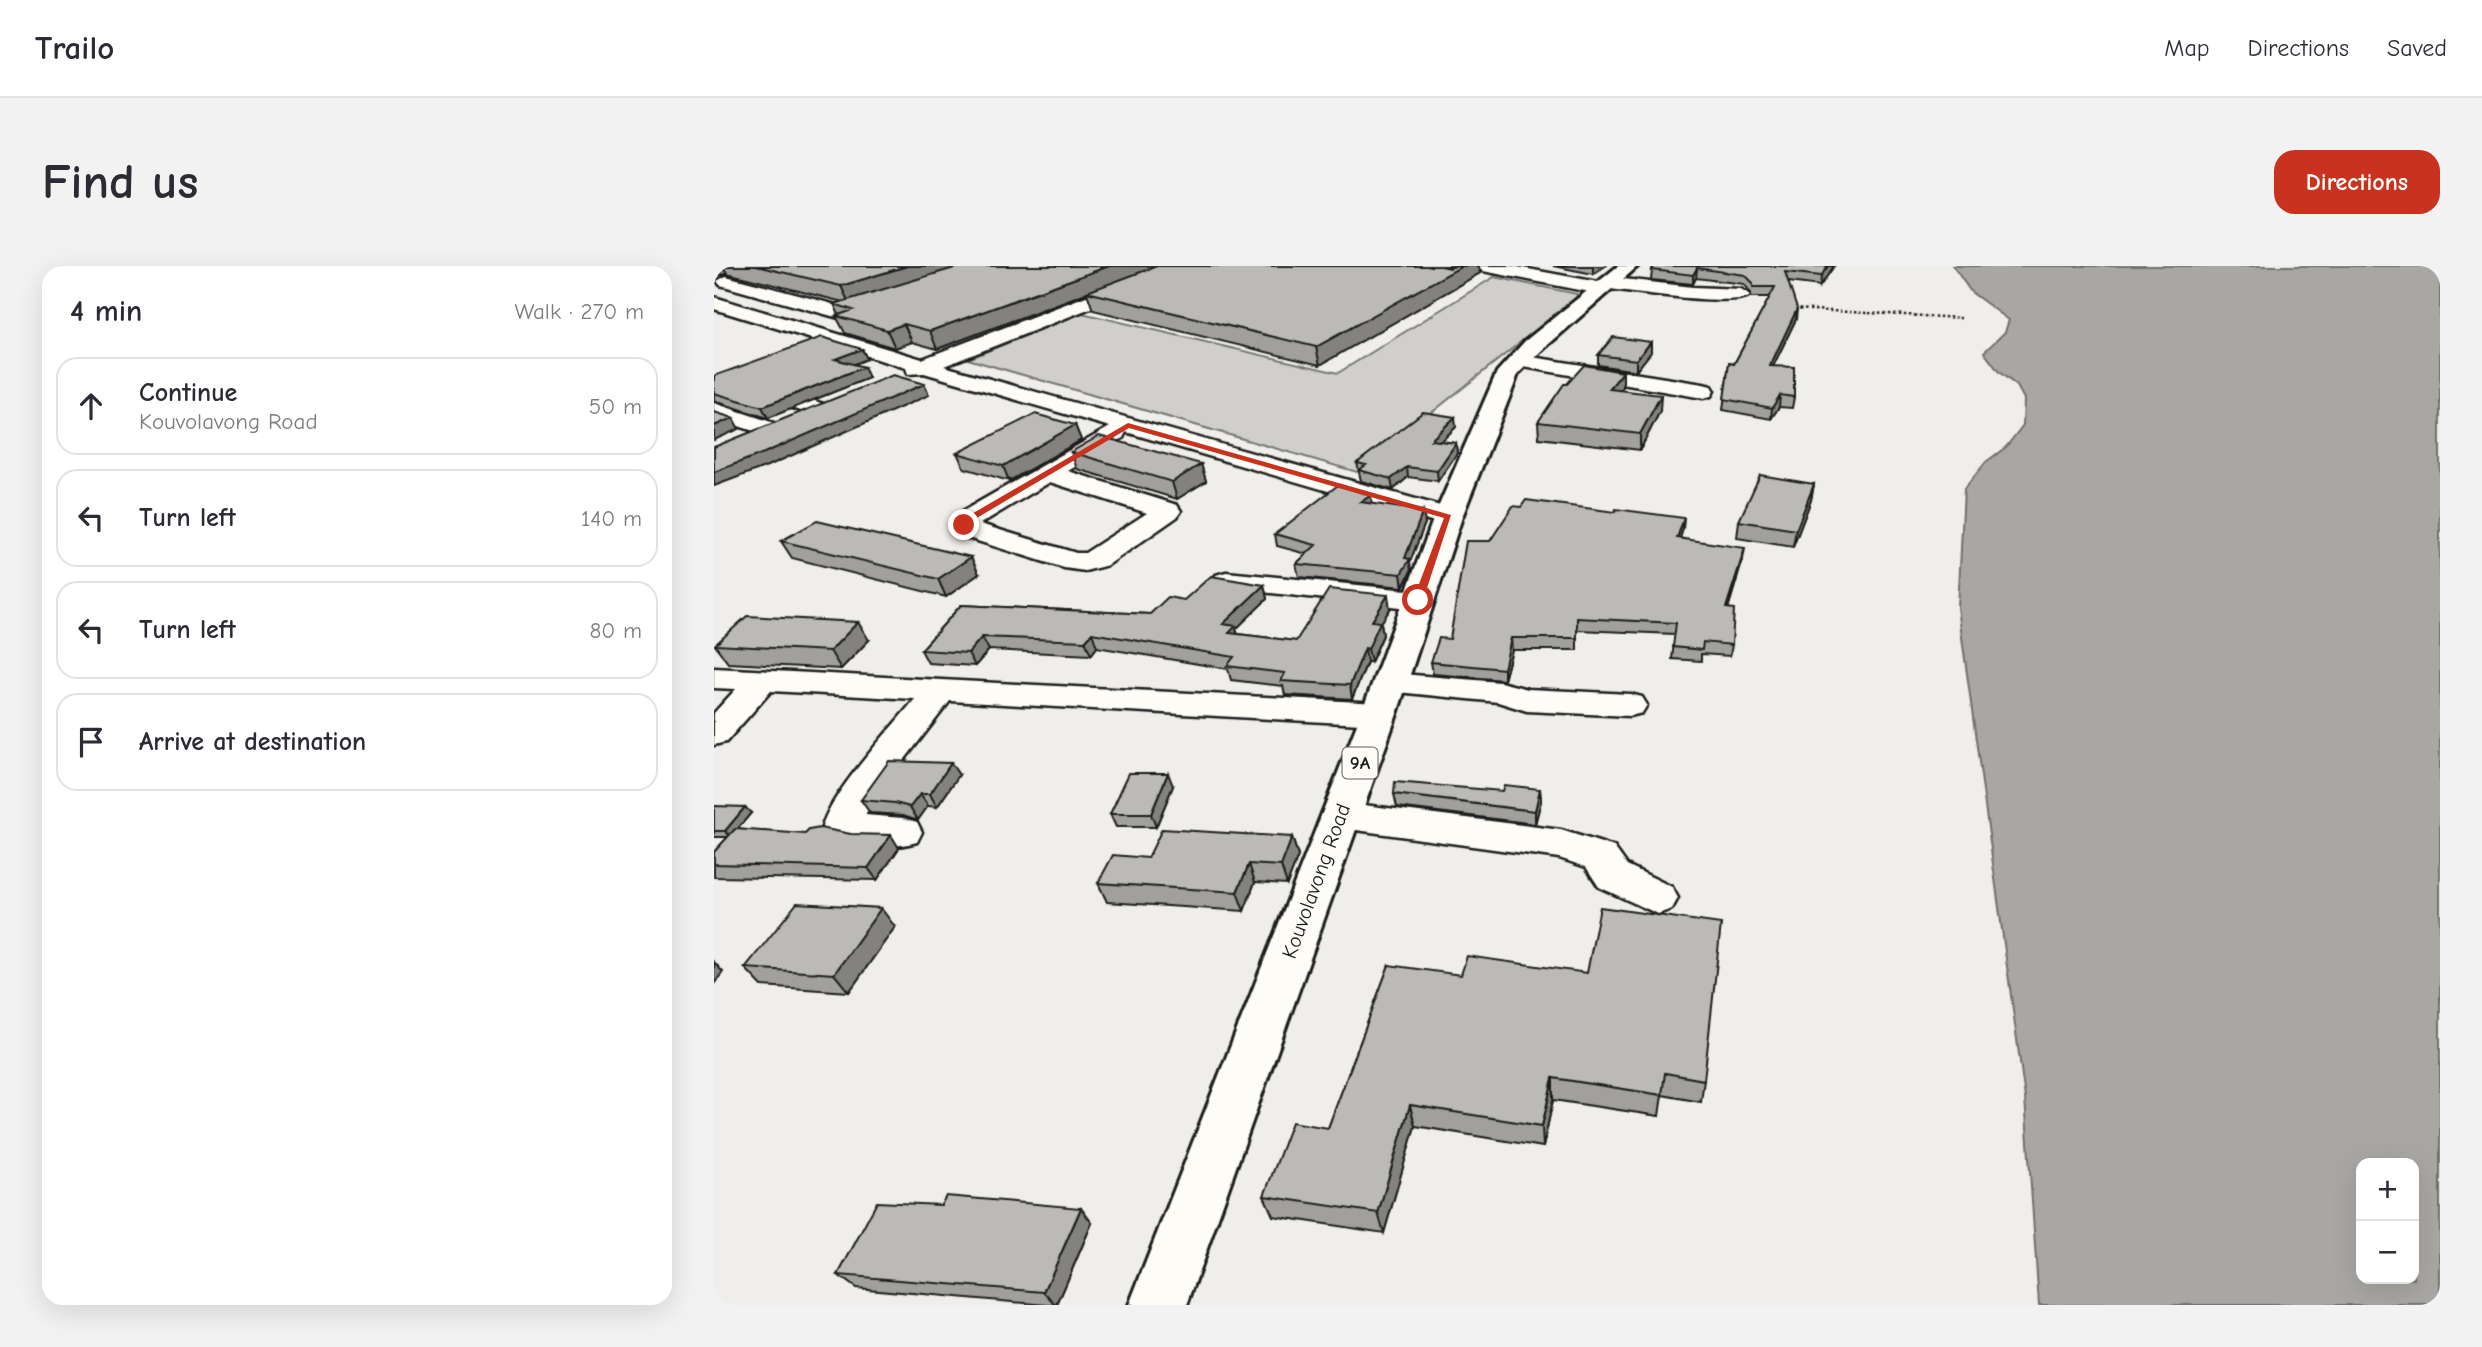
<!DOCTYPE html>
<meta charset="utf-8">
<style>
:root{--surface:#fff;--page:#f2f2f3;--text:#2b2b33;--muted:#7c7c81;--line:#e1e1e2;--accent:#c8321e}
body{margin:0;font-family:"Comic Neue",sans-serif;background:var(--page);color:var(--text)}
.controls{position:absolute;right:21px;bottom:21px;display:grid;overflow:hidden;border-radius:14px;box-shadow:0 7px 28px #0002}
.controls button{width:63px;height:63px;display:grid;place-items:center;padding:0;border:0;border-bottom:2px solid var(--line);background:var(--surface);color:var(--text);font:35px sans-serif}
.stop{position:absolute;width:21px;height:21px;margin:-16px;border:5px solid #c8321e;border-radius:50%;background:#fff}
.stop.end{background:#c8321e;border-color:#fff;box-shadow:0 2px 7px #0008}
.list{margin:0;padding:0;list-style:none}
h2{display:flex;justify-content:space-between;align-items:center;height:91px;margin:0;padding:0 28px;font-size:30px}
h2 small{font-size:23px;font-weight:400;color:var(--muted)}
.list li{display:grid;grid-template-columns:46px 1fr auto;gap:21px;align-items:center;box-sizing:border-box;height:98px;margin:0 14px 14px;padding:0 14px;border:2px solid var(--line);border-radius:21px}
.list b{display:block;font-size:26px;white-space:nowrap}
.list p{margin:0;font-size:23px;white-space:nowrap;color:var(--muted)}
.list em{font-size:23px;font-style:normal;color:var(--muted)}
.icon{flex:none;width:38px;height:38px;fill:none;stroke:currentColor;stroke-width:2;stroke-linecap:round;stroke-linejoin:round}
.map{position:relative;flex:none;width:1726px;height:1039px;overflow:hidden;border-radius:21px}
header{display:flex;align-items:center;gap:42px;box-sizing:border-box;height:98px;padding:0 35px;background:var(--surface);border-bottom:2px solid var(--line)}
header strong{font-size:33px}
nav{display:flex;gap:38px;margin-inline-start:auto;font-size:24px}
.intro{display:flex;align-items:center;justify-content:space-between;box-sizing:border-box;height:168px;padding:0 42px}
h1{margin:0;font-size:49px}
.button{padding:18px 32px;border-radius:21px;background:var(--accent);color:#fff;font-size:24px;font-weight:700}
main{display:flex;gap:42px;padding:0 42px}
aside{flex:1;background:var(--surface);border-radius:21px;box-shadow:0 7px 28px #0002}
.map>svg:first-child{display:block}
.green{fill:#d0cfcc;stroke:#767674;stroke-width:2}
.water{fill:#a8a7a3;stroke:#706f6d;stroke-width:2;fill-rule:evenodd}
.lines{fill:none;stroke-linecap:round;stroke-linejoin:round}
.minor-casing{stroke:#1c1c1c;stroke-width:5}
.major-casing{stroke:#1c1c1c;stroke-width:6}
.path{stroke:#1c1c1c;stroke-width:2.5;stroke-dasharray:2.5 2.5;stroke-linecap:butt}
.minor{fill:#fdfcf7;fill-rule:evenodd}
.major{fill:#fdfcf7;fill-rule:evenodd}
.wall{fill:#a1a09d;stroke:#1c1c1c;stroke-width:2}
.shaded-wall{fill:#83827f;stroke:#1c1c1c;stroke-width:2}
.building{fill:#bbbab6;stroke:#1c1c1c;stroke-width:2}
.route{fill:#c8321e}
.labels{text-anchor:middle;dominant-baseline:central;stroke-width:5;stroke-linejoin:round;paint-order:stroke}
.shield{fill:#fdfcf7;stroke:#605f5e;stroke-width:2}
.shield-label{font-size:19px;font-weight:bold;fill:#1c1c1c}
.street-label{font-size:21px;fill:#1c1c1c;stroke:#fdfcf7}
</style>
<header>
<strong>Trailo</strong>
<nav><a>Map</a><a>Directions</a><a>Saved</a></nav>
</header>
<div class="intro"><h1>Find us</h1><a class="button">Directions</a></div>
<main>
<aside>
<h2>4 min<small>Walk · 270 m</small></h2>
<ul class="list">
<li><svg class="icon" aria-label="ahead" viewBox="0 0 24 24"><path d="M12 20V5M6 11l6-6 6 6"/></svg><div><b>Continue</b><p>Kouvolavong Road</p></div><em>50 m</em></li>
<li><svg class="icon" aria-label="left" viewBox="0 0 24 24"><path d="M17 20v-9H6M10 6l-5 5 5 5"/></svg><div><b>Turn left</b></div><em>140 m</em></li>
<li><svg class="icon" aria-label="left" viewBox="0 0 24 24"><path d="M17 20v-9H6M10 6l-5 5 5 5"/></svg><div><b>Turn left</b></div><em>80 m</em></li>
<li><svg class="icon" aria-label="arrive" viewBox="0 0 24 24"><path d="M6 21V4h12l-3 4 3 4H6"/></svg><div><b>Arrive at destination</b></div></li>
</ul>
</aside>
<div class="map">
<svg width="1726" height="1039" viewBox="0 0 1726 1039">
<rect width="100%" height="100%" fill="#f0eeea"/>
<filter id="ink" filterUnits="userSpaceOnUse"><feTurbulence type="fractalNoise" baseFrequency=".0143" numOctaves="2"/><feDisplacementMap in="SourceGraphic" scale="14" xChannelSelector="R" yChannelSelector="G"/><feConvolveMatrix kernelMatrix="1 2 1 2 8 2 1 2 1" color-interpolation-filters="sRGB"/></filter>
<g filter="url(#ink)">
<path class="green" d="M780 11 863 28 862 32 643 206 254 93 368 47 624 107Z"/>
<path class="water" d="M1239 0H1726V1039H1325L1311 832 1244 342 1250 223 1272 196 1292 181 1309 159 1310 133 1303 120 1285 106 1270 86 1291 66 1295 54 1257 26ZM1647 897H1700V1013H1647Z"/>
<g class="lines">
<g class="minor-casing">
<path id="minor" d="M451 0H476L473 4 230 100 744 245 747 251 744 257 734 259 724 257 412 166 409 172 354 205 463 239 467 245 463 251 394 299 371 305 350 302 241 268 237 262 242 249 396 161 210 107 194 108 192 102 0 43V31L208 93ZM336 216 433 247 371 287H362L266 258Z
M760 0H798L884 16 892 11 979 21 1027 23 1036 29C1025 42 917 25 895 23L886 28 769 5Z
M12 10 126 40H142L172 30 182 36 179 40 144 52H125L6 19 3 15Z
M805 89 989 118 997 120 1000 125 997 130 989 132 798 99 794 95 798 91Z
M74 126 110 138 113 143 110 148 102 150 66 138 63 133 66 128Z
M0 137 63 158 67 163 63 168 55 170 0 152Z
M512 306 704 325 715 328 719 334 715 340 704 343 502 321 497 315 502 309Z
M0 402 665 437 677 440 682 448 677 456 665 459 236 435 174 515 151 549 189 552 203 556 208 566 203 576C177 584 139 579 113 571L108 561C117 526 177 463 201 433L57 425 12 476 0 479V447L22 423 0 422Z
M675 407 786 416 814 423 916 428 928 431 933 439 928 447 916 450 813 445 784 436 663 424 659 417 663 410Z
M626 536 847 564 900 581 913 599 958 621 964 632 958 643 944 648 885 621 872 601 845 592 613 560 607 550 613 540Z"/>
</g>
<g class="major-casing">
<path id="major" d="M904 0H924L827 85 804 108 799 122 748 251 683 448 473 1039H415L647 448 720 251 783 106 811 75Z"/>
</g>
<path class="path" d="M1080 43 1247 52"/>
<use href="#minor" class="minor"/>
<use href="#major" class="major"/>
</g>
<path class="wall" d="M0 0H740L766 7 606 99 379 44 373 27 223 83 198 76 181 82 131 67 122 50 125 49 120 38 129 36 13 7 0 10Z
M839 0H891L879 8Z
M940 0H1120L1106 20 1074 16 1082 53 1059 100 1080 131 1078 142 1065 141 1057 153 1009 144 1015 97 1020 98 1056 31H1037V27L1030 18 982 12 979 18 937 14 938 4Z
M937 76V86L922 105 884 99V89Z
M148 83 153 93 140 98 155 112 54 152 0 135V110Z
M909 121 906 125 946 145 926 184 825 172 824 156Z
M361 159 367 174 295 215 250 202 243 187Z
M742 161 727 175 742 177 743 187 724 215 694 211 679 224 647 215 643 197Z
M357 186 487 198 492 215 463 233 363 203Z
M1100 218 1097 234 1079 281 1023 272 1025 255Z
M658 238 711 257 696 296 697 305 689 321 585 311 582 298 593 288 563 280 561 268Z
M969 263 966 272 1029 293 1014 342 1018 379 1016 390 987 388V395L958 393 961 368 863 364V384H798L790 414 719 408 717 396 736 373 776 275Z
M67 275 265 308 232 331 78 292Z
M550 319 553 333 522 363 524 368 582 375 676 343 667 357 669 369 657 396H653L638 433 571 429 569 420 517 414 514 403 383 381 377 389 275 384 261 400 214 397 207 384 247 339 436 348 470 334Z
M155 374 127 403 14 397 1 379Z
M245 509 223 541 214 540 204 554 189 549 156 547 147 534Z
M459 520 442 561H402L396 548Z
M826 523 827 535 821 558 683 541 680 528 788 525Z
M0 540 37 547 23 563 185 582 163 614 0 611V586L14 571H0Z
M578 571 584 590 573 618 541 616 530 645 393 636 384 617 434 592Z
M181 661 135 726 48 720 31 702Z
M675 699 990 814 987 836 948 829 945 850 839 834 829 881 701 860 670 967 559 950 550 930 614 862Z
M227 939 378 957 343 1039H333L142 1022 124 1009Z"/>
<path class="shaded-wall" d="M0 0H9L13 7 0 10Z
M193 0H252L135 37 127 20Z
M395 0H444L223 83 216 65Z
M748 0H765L766 7 606 99 602 81Z
M879 0H891L879 8Z
M1114 0H1120L1106 20 1107 10Z
M983 2 982 12 979 18V9Z
M1083 43 1082 53 1054 111 1056 100Z
M190 58 198 76 181 82 173 64Z
M937 76V86L922 105V94Z
M148 83 153 93 126 104 121 93Z
M150 101 155 112 54 152 48 141Z
M909 106V121L895 139V123Z
M210 118 215 129 56 199 0 220V206Z
M947 129 946 145 926 184V168Z
M1066 129 1065 141 1057 153 1058 142Z
M741 151 742 161 718 184 717 174Z
M19 152 25 163 0 174V160Z
M361 159 367 174 295 215 289 200Z
M742 177 743 187 724 215 723 205Z
M487 198 492 215 463 233 458 216Z
M693 201 694 211 679 224 677 213Z
M1100 218 1097 234 1079 281 1082 264Z
M657 229 658 241 647 236Z
M709 245 711 257 696 296 697 305 689 321 687 308 691 292Z
M970 252 969 263 962 283 963 272Z
M1031 282 1029 293 1011 353 1012 342Z
M257 291 265 308 232 331 224 313Z
M550 319 553 333 522 363 525 374 513 371 509 358Z
M674 329 676 343 667 357 669 369 657 396 654 383 658 355Z
M144 356 155 374 127 403 116 385Z
M378 367 383 381 377 389 371 375Z
M268 371 275 384 261 400 254 387Z
M797 372 798 384 790 414V403Z
M651 382 653 396 638 433 636 419Z
M237 497 245 509 223 541 216 528Z
M454 507 459 520 442 561 437 548Z
M826 523 827 535 821 558V545Z
M206 528 214 540 204 554 196 541Z
M31 541 37 547 17 571 11 565Z
M177 569 185 582 163 614 154 602Z
M578 571 584 590 573 618 567 600Z
M535 598 541 616 530 645 523 626Z
M167 642 181 661 135 726 120 708Z
M0 696 9 706 0 718Z
M839 812V834L829 881 828 860Z
M696 839 701 860 670 967 664 947Z
M367 942 378 957 343 1039H342L330 1026Z"/>
<path class="building" d="M42 0H193L127 20Z
M247 0H395L216 65 190 58 173 64 122 50 139 44 120 38Z
M443 0H727L736 2 741 0H748L602 81 373 26Z
M940 0H1114L1107 10 1071 6 1083 43 1056 100 1080 101V131L1066 129 1058 142 1010 133 1015 97 1020 98 1061 21H1039V17L1031 9 983 2 979 9 938 4Z
M108 71 148 83 121 93 150 101 48 141 0 127V110Z
M899 71 937 76 922 94 884 89Z
M870 99 909 106 895 123 947 129 926 168 824 156 850 118H853Z
M179 109 210 118 50 187 0 206V181Z
M0 146 19 152 0 160Z
M709 146 741 151 717 174 742 177 723 205 693 201 677 213 645 204 652 199 643 197Z
M321 148 361 159 289 200 243 187Z
M385 170 487 198 458 216 357 186Z
M1046 209 1100 218 1082 264 1025 255Z
M624 219 657 229 647 236 709 245 691 292 696 293 687 308 582 298 602 279 561 268Z
M812 234 901 246 902 243 970 252 963 272 1031 282 1012 342 1020 343 1018 379 989 376 988 384 959 381 962 357 863 352V372H797L790 403 717 396 725 372 736 373 752 275H776L799 240 807 241Z
M103 255 257 291 224 313 67 275Z
M497 310 550 319 509 358 522 360 515 367 582 375 615 323 674 329 658 355 666 356 654 383 651 382 636 419 567 415 571 407 513 400 520 391 378 367 371 375 268 371 254 387 207 384 247 339 436 348 454 331 470 334Z
M33 350 144 356 116 385 1 379Z
M175 495 237 497 216 528H206L196 541 181 537 147 534Z
M415 507H454L437 548H396Z
M681 516 788 525 790 519 826 523 821 545 680 528Z
M0 540 31 541 11 565H0Z
M106 562 137 568 177 569 154 602 0 598V586L21 563 91 568 95 564Z
M448 563 578 571 567 600 535 598 523 626 384 617 399 589 434 592Z
M83 637 167 642 120 708 31 702Z
M886 641 1007 658 990 814 951 807 948 829 839 812 828 860 696 839 664 947 550 930 578 856 614 862 675 699 747 709 753 690 873 707Z
M232 930 367 942 330 1026 124 1009 163 936 227 939Z"/>
</g>
<path class="route" d="M414 157 737 249 709 334 704 337 699 334 730 252 415 162 256 256 253 260 246 259 249 253Z"/>
<g class="labels">
<rect class="shield" x="628.5" y="481.5" width="35" height="31" rx="5"/>
<g class="shield-label">
<text x="646" y="497">9A</text>
</g>
<g class="street-label">
<text transform="translate(602 615) rotate(-70)">Kouvolavong Road</text>
</g>
</g>
</svg>
<div class="controls">
<button>+</button>
<button>−</button>
</div>
<div class="stop" style="left:704px;top:334px"></div>
<div class="stop end" style="left:250px;top:259px"></div>
</div>
</main>
